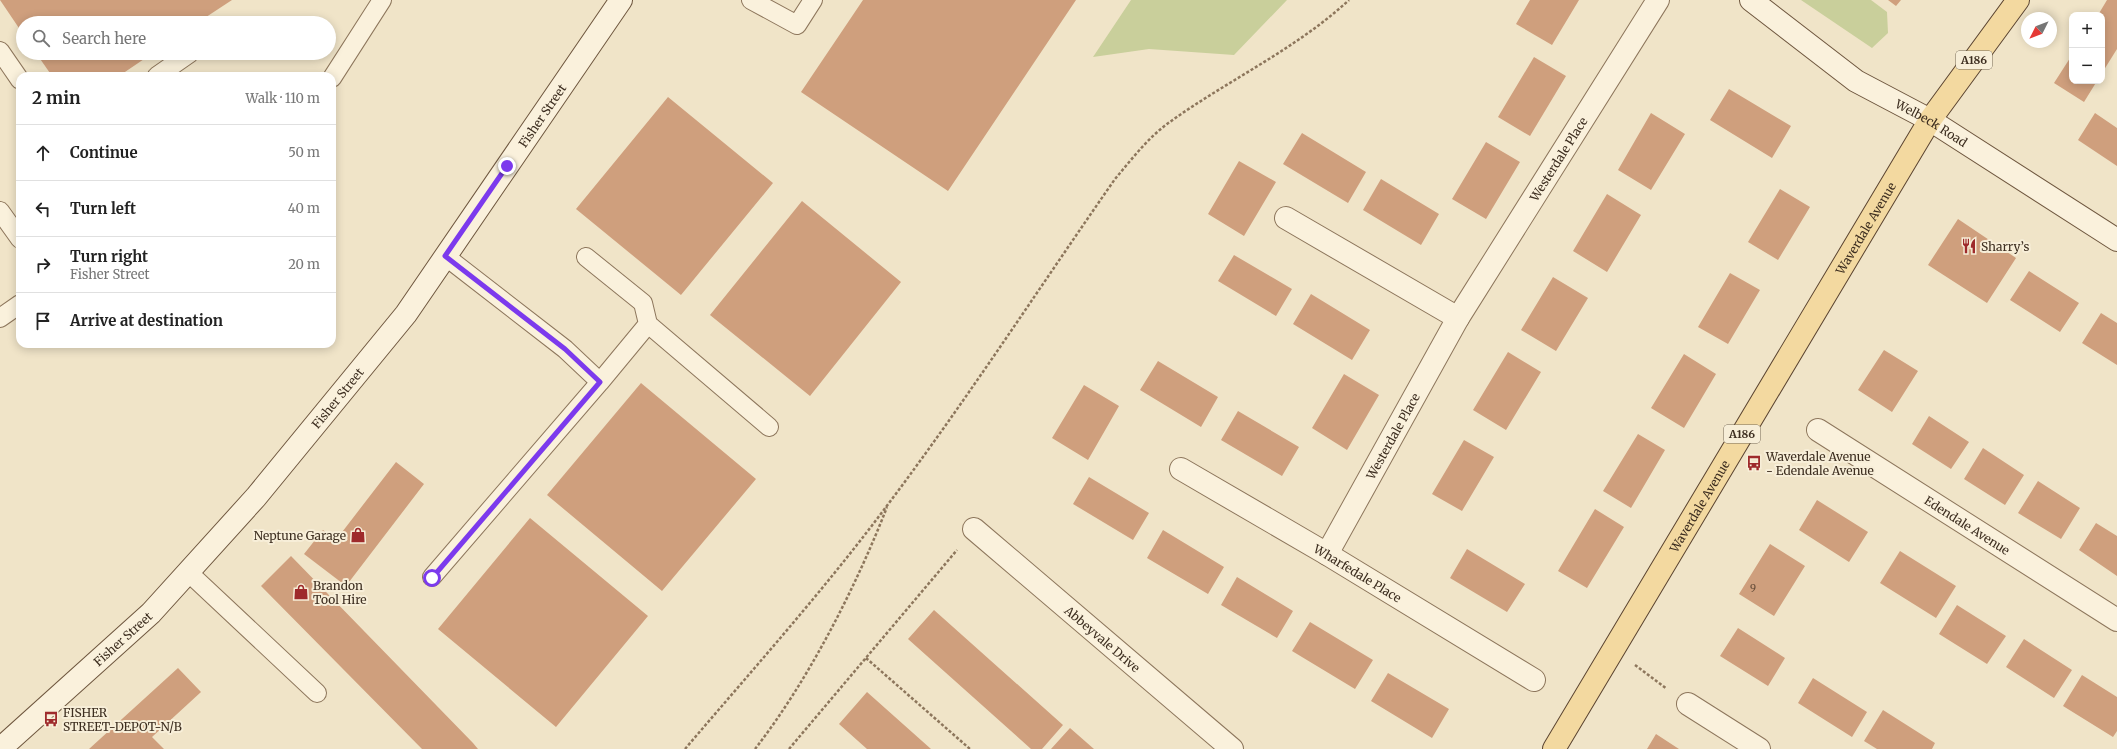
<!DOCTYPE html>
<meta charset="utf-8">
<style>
:root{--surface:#fff;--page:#f2f2f2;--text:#222;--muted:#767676;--line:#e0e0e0}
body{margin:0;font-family:Merriweather,serif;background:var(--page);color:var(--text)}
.controls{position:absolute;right:12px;top:12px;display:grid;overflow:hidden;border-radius:8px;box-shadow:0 2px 10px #0003}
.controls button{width:36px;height:36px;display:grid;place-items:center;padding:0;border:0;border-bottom:1px solid var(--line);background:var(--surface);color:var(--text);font:20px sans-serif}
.compass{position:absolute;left:2021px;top:12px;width:36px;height:36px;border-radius:50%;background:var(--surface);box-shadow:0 2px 10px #0003;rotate:228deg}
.stop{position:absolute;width:12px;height:12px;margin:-9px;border:3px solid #7c3aed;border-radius:50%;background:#fff}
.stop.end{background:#7c3aed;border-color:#fff;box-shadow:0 1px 4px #0008}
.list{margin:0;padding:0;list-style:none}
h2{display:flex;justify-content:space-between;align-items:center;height:52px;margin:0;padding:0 16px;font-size:17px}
h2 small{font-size:13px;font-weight:400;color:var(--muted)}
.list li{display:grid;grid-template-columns:26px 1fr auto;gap:12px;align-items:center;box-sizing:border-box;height:56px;padding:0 16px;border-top:1px solid var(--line)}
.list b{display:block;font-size:15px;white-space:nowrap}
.list p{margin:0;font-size:13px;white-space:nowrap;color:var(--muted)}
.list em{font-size:13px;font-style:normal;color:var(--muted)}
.icon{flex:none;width:22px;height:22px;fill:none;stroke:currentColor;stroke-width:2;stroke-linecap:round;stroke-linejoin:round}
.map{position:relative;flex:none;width:2117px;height:749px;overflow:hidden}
.search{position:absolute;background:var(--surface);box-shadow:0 2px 10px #0003;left:16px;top:16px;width:320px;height:44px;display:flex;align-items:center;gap:10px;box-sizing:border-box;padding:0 14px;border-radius:22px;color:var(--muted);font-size:15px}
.panel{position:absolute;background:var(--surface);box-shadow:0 2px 10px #0003;left:16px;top:72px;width:320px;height:276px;border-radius:12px}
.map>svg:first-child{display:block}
.green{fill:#c9cf9b}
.building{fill:#cf9f7d}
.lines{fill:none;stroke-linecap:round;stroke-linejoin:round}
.lane-casing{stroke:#8d765c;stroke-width:20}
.street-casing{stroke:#8d765c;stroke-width:24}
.secondary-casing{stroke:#6f573f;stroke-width:24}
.primary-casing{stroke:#5b4430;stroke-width:24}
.path{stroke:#8d765c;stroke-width:2.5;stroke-dasharray:3 2;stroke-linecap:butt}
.lane{stroke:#faf1dc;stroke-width:18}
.street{stroke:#faf1dc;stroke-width:22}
.secondary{stroke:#faf1dc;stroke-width:22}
.primary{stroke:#f3d9a0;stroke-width:22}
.route{stroke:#7c3aed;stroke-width:5}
.labels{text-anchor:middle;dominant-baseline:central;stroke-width:4;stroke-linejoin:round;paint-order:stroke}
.number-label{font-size:10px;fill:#624a37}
.shield{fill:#f7eed8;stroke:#756857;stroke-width:1}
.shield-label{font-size:11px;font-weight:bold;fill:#3d2e20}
.street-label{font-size:12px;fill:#3d2e20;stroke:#f7eed8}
.poi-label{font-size:12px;fill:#3d2e20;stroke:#f7eed8;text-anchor:start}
</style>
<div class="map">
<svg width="2117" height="749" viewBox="0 0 2117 749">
<rect width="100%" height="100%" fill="#f0e4c8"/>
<path class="green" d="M1131 0H1287L1234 55 1149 49 1093 57Z
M1801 0H1871L1887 12 1888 33 1872 48Z"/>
<path class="building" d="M0 0H232L197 23H23V34Z
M863 0H1076L948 191 801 92Z
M1530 0H1579L1552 45 1516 24Z
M1888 0H1901L1896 6Z
M2107 0H2117V49L2102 73V15H2098Z
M36 53H153L119 76H52Z
M2072 55V81H2097L2084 102 2054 83Z
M1534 57 1566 76 1530 136 1498 117Z
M1729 89 1791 126 1772 158 1710 120Z
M668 97 773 183 681 295 576 209Z
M1651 113 1685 134 1651 190 1618 170Z
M2095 113 2117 128V166L2078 140Z
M1302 133 1366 172 1348 203 1283 164Z
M1486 142 1520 162 1486 219 1452 199Z
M1239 161 1276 182 1244 236 1208 214Z
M1381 179 1439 214 1421 245 1363 210Z
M1780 189 1810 207 1778 260 1748 242Z
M1607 194 1641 215 1607 272 1573 251Z
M802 201 901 282 810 396 710 315Z
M1958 219 2016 258 1987 303 1928 265Z
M1234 255 1292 289 1276 316 1218 281Z
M2029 271 2079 303 2060 332 2010 300Z
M1730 273 1760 290 1728 344 1698 327Z
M1553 277 1588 298 1556 351 1521 330Z
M1311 294 1370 330 1352 360 1293 324Z
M2101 313 2117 323V365L2082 343Z
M1884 350 1918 371 1892 412 1858 390Z
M1508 352 1541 372 1506 430 1473 410Z
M1684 354 1716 374 1684 428 1651 408Z
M1158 361 1218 397 1201 427 1140 390Z
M1344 374 1379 395 1347 450 1312 428Z
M641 383 756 479 662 591 547 495Z
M1084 385 1119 406 1088 460 1052 438Z
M1238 411 1299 447 1282 476 1221 440Z
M1929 416 1969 442 1951 469 1912 444Z
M1638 434 1665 450 1631 508 1603 491Z
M1464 440 1494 457 1462 511 1432 494Z
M1983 448 2024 475 2005 505 1964 479Z
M396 462 424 484 346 586 304 554 323 530 336 540Z
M1089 477 1149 513 1133 540 1073 504Z
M2038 481 2080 508 2061 539 2018 513Z
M1817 500 1868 532 1849 562 1799 530Z
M1595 509 1624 527 1587 588 1558 571Z
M530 518 648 616 556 727 438 629Z
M2096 523 2117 536V576L2079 550Z
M1163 530 1224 567 1208 594 1147 558Z
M1770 544 1805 566 1774 616 1739 594Z
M1467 549 1525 584 1507 612 1450 578Z
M1900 551 1956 586 1936 618 1880 583Z
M291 556 473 743 478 749H422L261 586Z
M1237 577 1293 611 1277 638 1221 605Z
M1957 605 2006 636 1987 664 1939 634Z
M934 610 1063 725 1042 749H1031L908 639Z
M1310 622 1373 660 1355 689 1292 651Z
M1738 628 1785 658 1768 686 1720 656Z
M2024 639 2072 670 2054 698 2006 667Z
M178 668 201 692 152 737 164 749H89Z
M1388 673 1449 709 1432 738 1371 701Z
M2082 675 2117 697V731L2113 737 2063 706Z
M1813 678 1867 712 1852 737 1798 703Z
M867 692 931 749H867L839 724Z
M1883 710 1935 743 1932 749H1877L1864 741Z
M1070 728 1094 749H1051Z
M1656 734 1679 749H1647Z"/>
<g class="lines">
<g class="lane-casing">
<path id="lane" d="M751 0 797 25 813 0
M0 51 20 80
M157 76 190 53
M332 78 382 0
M0 211 20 239
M445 256 565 349 600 382 648 324 643 303 586 257
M0 318 20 304
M648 324 769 427
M188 572 317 693
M432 577 600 382"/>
</g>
<g class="street-casing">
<g id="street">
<path d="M1286 218 1458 318"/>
<path id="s1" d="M1818 430 2117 620"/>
<path id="s2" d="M1181 469 1327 554 1534 680"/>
<path id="s3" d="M974 529 1232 749"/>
<path id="s4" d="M1327 554 1458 318 1658 0"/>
<path d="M1688 704 1759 749"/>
</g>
</g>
<g class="secondary-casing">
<g id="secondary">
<path id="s5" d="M1751 0 1856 81 1930 120 2117 240"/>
<path id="s6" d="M0 749 151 613 256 497 406 314 621 0"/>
</g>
</g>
<g class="primary-casing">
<g id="primary">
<path id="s7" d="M1554 749 1930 120 2018 0"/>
</g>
</g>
<path class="path" d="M866 658 970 749
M1635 665 1667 689
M685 749C754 668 825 589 889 503 968 398 1039 288 1115 179 1131 160 1147 139 1167 124 1226 81 1295 50 1349 0
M755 749C808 681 856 587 887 507
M789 749 957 550"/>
<use href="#lane" class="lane"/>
<use href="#street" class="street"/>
<use href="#secondary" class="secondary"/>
<use href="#primary" class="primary"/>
</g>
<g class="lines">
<path class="route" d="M432 578 600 382 565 349 445 256 507 166"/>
</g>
<defs>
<g id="restaurant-bare" transform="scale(1.2)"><path d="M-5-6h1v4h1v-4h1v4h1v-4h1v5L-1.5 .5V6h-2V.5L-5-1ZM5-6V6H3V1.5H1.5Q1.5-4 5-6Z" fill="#9e2a2b" stroke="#f7eed8" stroke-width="2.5" paint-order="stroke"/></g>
<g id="bus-bare" transform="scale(1.2)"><path d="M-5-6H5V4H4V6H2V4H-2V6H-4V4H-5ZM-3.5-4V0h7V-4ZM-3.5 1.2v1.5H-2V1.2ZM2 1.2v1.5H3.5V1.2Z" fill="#9e2a2b" stroke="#f7eed8" stroke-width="2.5" paint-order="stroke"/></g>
<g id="shop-bare" transform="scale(1.2)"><path d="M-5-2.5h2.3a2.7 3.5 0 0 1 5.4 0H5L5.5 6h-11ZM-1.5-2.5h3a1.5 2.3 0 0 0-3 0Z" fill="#9e2a2b" stroke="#f7eed8" stroke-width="2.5" paint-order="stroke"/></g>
</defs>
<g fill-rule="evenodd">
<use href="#restaurant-bare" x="1969" y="246"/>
<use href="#bus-bare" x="1754" y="463"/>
<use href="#shop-bare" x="358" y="535"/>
<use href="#shop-bare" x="301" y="592"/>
<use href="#bus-bare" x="51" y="719"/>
</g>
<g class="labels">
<g class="number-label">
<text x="1753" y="588">9</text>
</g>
<g class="shield">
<rect x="1956" y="51" width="36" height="18" rx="3"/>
<rect x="1724" y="425" width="36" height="18" rx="3"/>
</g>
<g class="shield-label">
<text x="1974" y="60">A186</text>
<text x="1742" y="434">A186</text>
</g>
<g class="street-label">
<text stroke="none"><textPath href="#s6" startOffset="837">Fisher Street</textPath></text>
<text stroke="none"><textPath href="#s5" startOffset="219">Welbeck Road</textPath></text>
<text stroke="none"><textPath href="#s4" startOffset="458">Westerdale Place</textPath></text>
<text stroke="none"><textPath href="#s7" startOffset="607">Waverdale Avenue</textPath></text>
<text stroke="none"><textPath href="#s6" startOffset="488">Fisher Street</textPath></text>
<text stroke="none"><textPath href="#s4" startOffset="135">Westerdale Place</textPath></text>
<text stroke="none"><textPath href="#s7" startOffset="283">Waverdale Avenue</textPath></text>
<text stroke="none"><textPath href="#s1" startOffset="177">Edendale Avenue</textPath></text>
<text stroke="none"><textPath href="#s2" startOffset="205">Wharfedale Place</textPath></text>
<text stroke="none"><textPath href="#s6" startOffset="165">Fisher Street</textPath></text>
<text stroke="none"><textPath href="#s3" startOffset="169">Abbeyvale Drive</textPath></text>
</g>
<g class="poi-label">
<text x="1981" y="246">Sharry’s</text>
<text x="1766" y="456">Waverdale Avenue<tspan x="1766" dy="14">- Edendale Avenue</tspan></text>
<text x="346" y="535" text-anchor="end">Neptune Garage</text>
<text x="313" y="585">Brandon<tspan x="313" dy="14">Tool Hire</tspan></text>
<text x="63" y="712">FISHER<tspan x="63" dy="14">STREET-DEPOT-N/B</tspan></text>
</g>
</g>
</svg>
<div class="controls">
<button>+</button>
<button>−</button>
</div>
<svg class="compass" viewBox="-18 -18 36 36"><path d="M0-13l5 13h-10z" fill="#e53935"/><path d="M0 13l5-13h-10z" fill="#767676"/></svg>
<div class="stop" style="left:432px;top:578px"></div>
<div class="stop end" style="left:507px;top:166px"></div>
<div class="search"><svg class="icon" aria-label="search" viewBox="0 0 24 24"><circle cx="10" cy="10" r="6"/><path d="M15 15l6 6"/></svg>Search here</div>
<section class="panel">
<h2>2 min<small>Walk · 110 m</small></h2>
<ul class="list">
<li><svg class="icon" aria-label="ahead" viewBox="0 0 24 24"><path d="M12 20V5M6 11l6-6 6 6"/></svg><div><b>Continue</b></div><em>50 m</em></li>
<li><svg class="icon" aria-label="left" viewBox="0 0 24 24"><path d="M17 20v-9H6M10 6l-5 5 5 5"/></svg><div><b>Turn left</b></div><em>40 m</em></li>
<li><svg class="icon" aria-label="right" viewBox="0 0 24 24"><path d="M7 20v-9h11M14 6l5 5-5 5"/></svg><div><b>Turn right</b><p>Fisher Street</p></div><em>20 m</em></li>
<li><svg class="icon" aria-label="arrive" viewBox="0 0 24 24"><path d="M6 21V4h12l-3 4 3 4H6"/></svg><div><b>Arrive at destination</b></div></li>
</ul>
</section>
</div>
